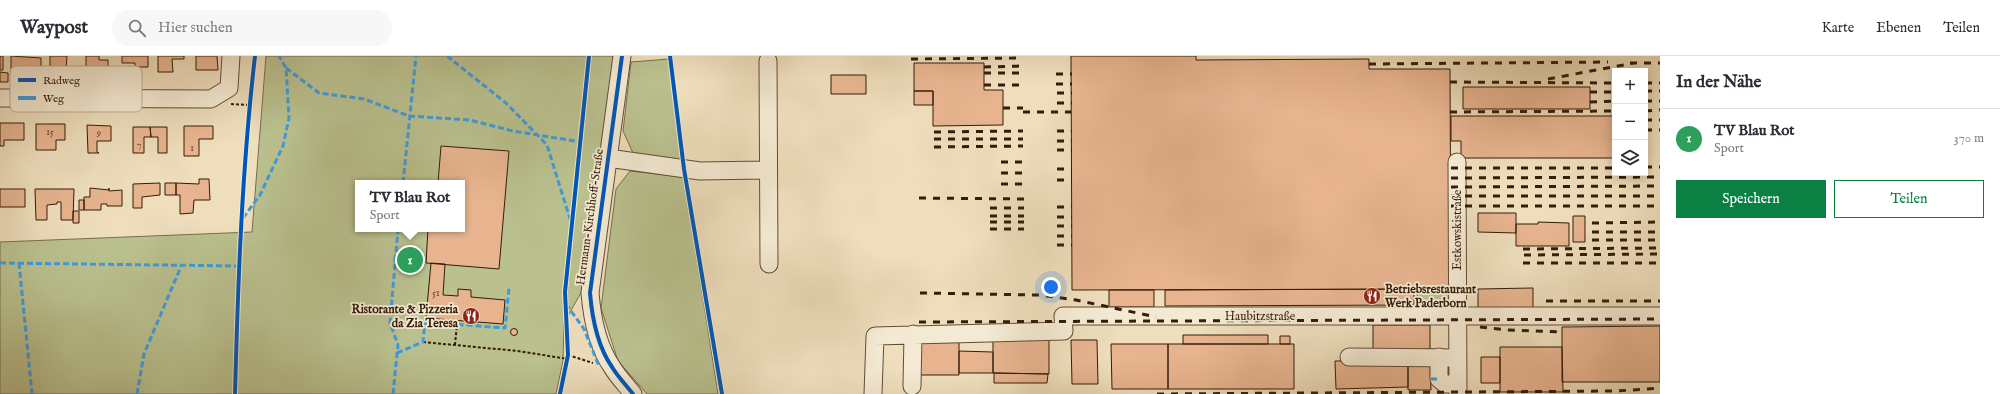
<!DOCTYPE html>
<html lang="de">
<meta charset="utf-8">
<style>
:root{--surface:#fff;--page:#f7f7f7;--text:#2b2b33;--muted:#7c7c81;--line:#e1e1e2;--accent:#0b8043}
body{margin:0;font-family:"IM FELL English",serif;background:var(--page);color:var(--text)}
.controls{position:absolute;right:12px;top:12px;display:grid;overflow:hidden;border-radius:0px;box-shadow:0 2px 10px #0003}
.controls button{width:36px;height:36px;display:grid;place-items:center;padding:0;border:0;border-bottom:1px solid var(--line);background:var(--surface);color:var(--text);font:20px sans-serif}
.you{position:absolute;left:1051px;top:231px;width:14px;height:14px;margin:-10px;border:3px solid #fff;border-radius:50%;background:#1a73e8;box-shadow:0 0 0 6px #1a73e833}
.badge{display:grid;place-items:center;width:26px;height:26px;border-radius:50%;background:var(--accent);color:#fff;font-size:13px;font-weight:700}
.pin{position:absolute;translate:-50% -50%;border:2px solid #fff;box-shadow:0 1px 4px #0006}
.popup{position:absolute;left:355px;top:124px;width:110px;height:52px;box-sizing:border-box;display:grid;place-content:center;border-radius:0px;background:var(--surface);filter:drop-shadow(0 1px 3px #0005);font-size:13px;white-space:nowrap;color:var(--muted)}
.popup b{font-size:15px;color:var(--text)}
.popup::after{content:'';position:absolute;left:50%;top:100%;margin-left:-8px;border:8px solid transparent;border-top-color:var(--surface)}
.list{margin:0;padding:0;list-style:none}
h2{display:flex;justify-content:space-between;align-items:center;height:52px;margin:0;padding:0 16px;font-size:17px}
h2 small{font-size:13px;font-weight:400;color:var(--muted)}
.list li{display:grid;grid-template-columns:26px 1fr auto;gap:12px;align-items:center;box-sizing:border-box;height:60px;padding:0 16px;border-top:1px solid var(--line)}
.list b{display:block;font-size:15px;white-space:nowrap}
.list p{margin:0;font-size:13px;white-space:nowrap;color:var(--muted)}
.list em{font-size:13px;font-style:normal;color:var(--muted)}
.actions{display:flex;gap:8px;padding:12px 16px}
.actions a{flex:1;padding:9px 0;border:1px solid var(--accent);border-radius:0px;text-align:center;font-size:14px;color:var(--accent)}
.actions .main{background:var(--accent);color:#fff}
.icon{flex:none;width:22px;height:22px;fill:none;stroke:currentColor;stroke-width:2;stroke-linecap:round;stroke-linejoin:round}
.map{position:relative;flex:none;width:1660px;height:338px;overflow:hidden}
header{display:flex;align-items:center;gap:24px;box-sizing:border-box;height:56px;padding:0 20px;background:var(--surface);border-bottom:1px solid var(--line)}
header strong{font-size:19px}
nav{display:flex;gap:22px;margin-inline-start:auto;font-size:14px}
.search{width:280px;height:36px;background:var(--page);display:flex;align-items:center;gap:10px;box-sizing:border-box;padding:0 14px;border-radius:22px;color:var(--muted);font-size:15px}
main{display:flex}
aside{flex:1;background:var(--surface)}
.map>svg:first-child{display:block}
.green{fill:#bac18f;stroke:#786e4c;fill-rule:evenodd}
.building{fill:#e7b48f;stroke:#351c09}
.lines{fill:none;stroke-linecap:round;stroke-linejoin:round}
.minor-casing{stroke:#634c36;stroke-width:19}
.path{stroke:#351c09;stroke-width:2;stroke-dasharray:3 2;stroke-linecap:butt}
.minor{stroke:#f4ead3;stroke-width:17}
.rail{stroke:#351c09;stroke-width:3;stroke-dasharray:7 7;stroke-linecap:butt}
.quiet{stroke:#3e9bdd;stroke-width:3;stroke-dasharray:6 3;stroke-linecap:butt}
.cycleway-casing{stroke:#f4ead3;stroke-width:6}
.cycleway{stroke:#0057b8;stroke-width:4}
.labels{text-anchor:middle;dominant-baseline:central;stroke-width:3.5;stroke-linejoin:round;paint-order:stroke}
.number-label{font-size:10px;fill:#62422a}
.street-label{font-size:12px;fill:#351c09;stroke:#f4ead3}
.poi-label{font-size:12px;font-weight:bold;fill:#351c09;stroke:#f4ead3;text-anchor:start}
.key{fill:#f4ead3;stroke:#bbac96;stroke-width:1}
.key-label{font-size:11px;fill:#351c09}
</style>
<header>
<strong>Waypost</strong>
<div class="search"><svg class="icon" aria-label="search" viewBox="0 0 24 24"><circle cx="10" cy="10" r="6"/><path d="M15 15l6 6"/></svg>Hier suchen</div>
<nav><a>Karte</a><a>Ebenen</a><a>Teilen</a></nav>
</header>
<main>
<div class="map">
<svg width="1660" height="338" viewBox="0 0 1660 338">
<rect width="100%" height="100%" fill="#eedebc"/>
<filter id="stains"><feTurbulence type="fractalNoise" baseFrequency=".005" numOctaves="4"/><feColorMatrix values="0 0 0 0 .2 0 0 0 0 .09 0 0 0 0 .02 0 0 0 .5 -.17"/></filter>
<radialGradient id="worn" r=".72"><stop offset=".6" stop-color="#630" stop-opacity="0"/><stop offset="1" stop-color="#630" stop-opacity=".3"/></radialGradient>
<path class="green" d="M266 0H617L583 233 564 267 563 305 556 338H0V186L252 176ZM358 127H462V173H358Z
M669 3 682 105 633 97 623 75 631 6Z
M630 115 684 121 718 338H647L618 305 601 252 616 133Z
M1451 235 1450 248 1446 253H1418L1417 236Z"/>
<path class="building" d="M0 0H3V14H0Z
M11 0 41 2V23L11 22Z
M50 0H67L66 13H50Z
M86 0H99V4H108V18H86Z
M122 0H148V11H135V7H122Z
M158 0H184V3H172L173 16H158Z
M196 0H217L218 14H196Z
M1071 0H1196V4L1369 3V13H1450L1451 233 1072 234Z
M914 7H984V34H1003V69L933 70V35H914Z
M117 13H123V24L117 25Z
M117 13V25H110V14Z
M0 16 8 17V26H0Z
M831 19H866V38H831Z
M1463 31H1590V53H1463Z
M914 35H933V49H914Z
M1451 60H1615V102H1461V85H1451Z
M0 67H24V84H4V90H0Z
M36 68H65V84H56V94H36Z
M87 69 111 70V85H97V96L99 97H88Z
M184 70H213V83H199V100H184Z
M133 71H150L151 81H144V97H133Z
M150 71H167V97H158V81H151Z
M441 90 509 95 499 213 426 207 428 173H462V127H438Z
M199 123H209L210 144H194L193 157 180 158V139H176V127L199 128Z
M160 127V139L142 141V152H133V128Z
M165 127H176V139H165Z
M90 132 109 134V132V135L122 134V150H107V148H101V154H84V141H90Z
M0 133H25V151H0Z
M35 133H74L73 164H61V146H57V148L47 149V164H36Z
M79 144H84V154H79Z
M73 155H79V167H73Z
M1478 157H1516V177L1478 176Z
M1573 160H1585V186H1573Z
M1538 166 1569 167V190H1516V168H1538Z
M431 207 445 208 443 239 458 240V233L471 234V241L505 244 503 268 426 262Z
M1533 232V256H1478V233Z
M1414 233V249L1165 250V234Z
M1109 234H1154V251H1109Z
M1373 269H1430V293L1373 296Z
M1660 270V326H1562V271Z
M510.5 276a3.5 3.5 0 1 1 7 0a3.5 3.5 0 1 1-7 0Z
M1183 279H1268V288H1183Z
M1280 280H1290V288H1280Z
M919 281H959V319H919Z
M993 282H1049V318L993 317Z
M1071 284H1097L1098 328H1072Z
M1111 288H1168V333H1112Z
M1168 288H1294V333H1168Z
M1500 291H1562L1563 336H1500Z
M959 295 993 296V317H959Z
M1481 301H1500V327H1481Z
M1408 304V331L1336 333 1335 305Z
M1408 309H1430L1431 334H1408Z
M994 317 1048 318 1047 327H994Z"/>
<g class="lines">
<g class="minor-casing">
<path id="minor" d="M622 0 590 237C592 261 598 291 612 311 618 321 626 329 633 338
M768 5 769 208
M0 42 211 43 229 32 231 0
M608 102 700 115 768 114
M1457 106 1458 338
M1349 301 1458 302
M1439 301V323L1445 328H1458
M912 330 913 278
M873 338 875 280 1064 275 1063 260H1660"/>
</g>
<path class="path" d="M231 48 249 49
M423 286 518 295 568 303
M455 289 457 268
M568 299 593 307"/>
<use href="#minor" class="minor"/>
<path class="rail" d="M911 3 1023 2
M1630 7H1660
M1369 8 1608 6
M984 11 1023 10
M984 17H1023
M1056 18H1072
M1548 23 1634 7
M1450 26 1615 27
M1645 27H1660
M1056 28H1072
M984 29H1023
M1645 35H1660
M1590 36H1615
M1057 37H1072
M1645 45H1660
M1590 46 1615 45
M1057 47H1072
M1003 52H1023
M1645 55 1660 54
M1023 56H1071
M1450 56 1615 55
M1645 64H1660
M1645 74H1660
M1057 75H1072
M934 76 1023 75
M934 83H1023
M1057 85H1072
M934 91 1023 90
M1057 94H1072
M1001 106H1023
M1645 111H1660
M1451 112H1615
M1057 113H1072
M1001 117H1023
M1451 122 1660 121
M1057 124H1072
M1001 128H1024
M1451 131 1660 130
M1451 140H1660
M919 142 1024 143
M1451 150H1660
M1057 151H1072
M990 152H1024
M990 160H1024
M1057 161H1072
M990 166H1024
M1592 167 1660 166
M1057 170H1072
M990 173H1024
M1592 176H1660
M1057 180H1072
M1592 184H1660
M1057 189H1072
M1523 193 1660 192
M1524 199 1660 198
M1523 207H1660
M920 237 1039 239 1076 244 1156 261
M1546 245H1660
M919 266 1660 263
M1480 271 1507 274 1562 276
M1157 338 1617 335 1660 332"/>
<path class="quiet" d="M447 0 506 47 547 89 570 163
M286 12 319 37 364 43 409 60 470 64 513 75 581 86
M403 127 416 0
M243 162 260 139 283 90 289 62 286 12 279 0
M0 207 239 210
M19 207 32 338
M566 248 584 273 599 310
M397 297 423 286 425 266 505 272 509 232
M1431 323H1439
M137 338 144 298 182 208
M393 338 398 289 390 267 398 173"/>
<g class="cycleway-casing">
<path id="cycleway" d="M622 0 590 237C592 261 598 291 612 311 618 321 626 329 633 338
M670 0 684 113 722 338
M235 338C238 225 242 112 255 0
M560 338 568 299 565 236 589 0"/>
</g>
<use href="#cycleway" class="cycleway"/>
</g>
<defs>
<g id="restaurant-disc" transform="scale(0.9)"><circle r="9.5" fill="#8f2418" stroke="#f4ead3"/><path d="M-5-6h1v4h1v-4h1v4h1v-4h1v5L-1.5 .5V6h-2V.5L-5-1ZM5-6V6H3V1.5H1.5Q1.5-4 5-6Z" fill="#fff"/></g>
</defs>
<g fill-rule="evenodd">
<use href="#restaurant-disc" x="1372" y="240"/>
<use href="#restaurant-disc" x="471" y="260"/>
</g>
<g class="labels">
<g class="number-label">
<text x="50" y="76">15</text>
<text x="99" y="77">9</text>
<text x="139" y="89">7</text>
<text x="192" y="92">1</text>
<text x="436" y="237">51</text>
</g>
<g class="street-label">
<text transform="translate(590 161) rotate(-82)">Hermann-Kirchhoff-Straße</text>
<text transform="translate(1457 174) rotate(-90)">Estkowskistraße</text>
<text x="1260" y="260">Haubitzstraße</text>
</g>
<g class="poi-label">
<text x="1385" y="233">Betriebsrestaurant<tspan x="1385" dy="14">Werk Paderborn</tspan></text>
<text x="458" y="253" text-anchor="end">Ristorante &amp; Pizzeria<tspan x="458" dy="14">da Zia Teresa</tspan></text>
</g>
</g>
<rect x="10" y="10" width="132" height="46" rx="6" class="key"/>
<rect x="18" y="22" width="18" height="4" fill="#0057b8"/>
<rect x="18" y="40" width="18" height="4" fill="#3e9bdd"/>
<g class="key-label">
<text x="43" y="28">Radweg</text>
<text x="43" y="46">Weg</text>
</g>
<rect width="100%" height="100%" filter="url(#stains)"/>
<rect width="100%" height="100%" fill="url(#worn)"/>
</svg>
<div class="controls">
<button>+</button>
<button>−</button>
<button><svg class="icon" aria-label="layers" viewBox="0 0 24 24"><path d="M12 4l9 5-9 5-9-5zM3 14l9 5 9-5"/></svg></button>
</div>
<div class="you"></div>
<div class="pin badge" style="left:410px;top:204px;background:#2e9e5b">1</div>
<div class="popup"><b>TV Blau Rot</b>Sport</div>
</div>
<aside>
<h2>In der Nähe<small></small></h2>
<ul class="list">
<li><span class="badge" style="background:#2e9e5b">1</span><div><b>TV Blau Rot</b><p>Sport</p></div><em>370 m</em></li>
</ul>
<div class="actions"><a class="main">Speichern</a><a>Teilen</a></div>
</aside>
</main>
